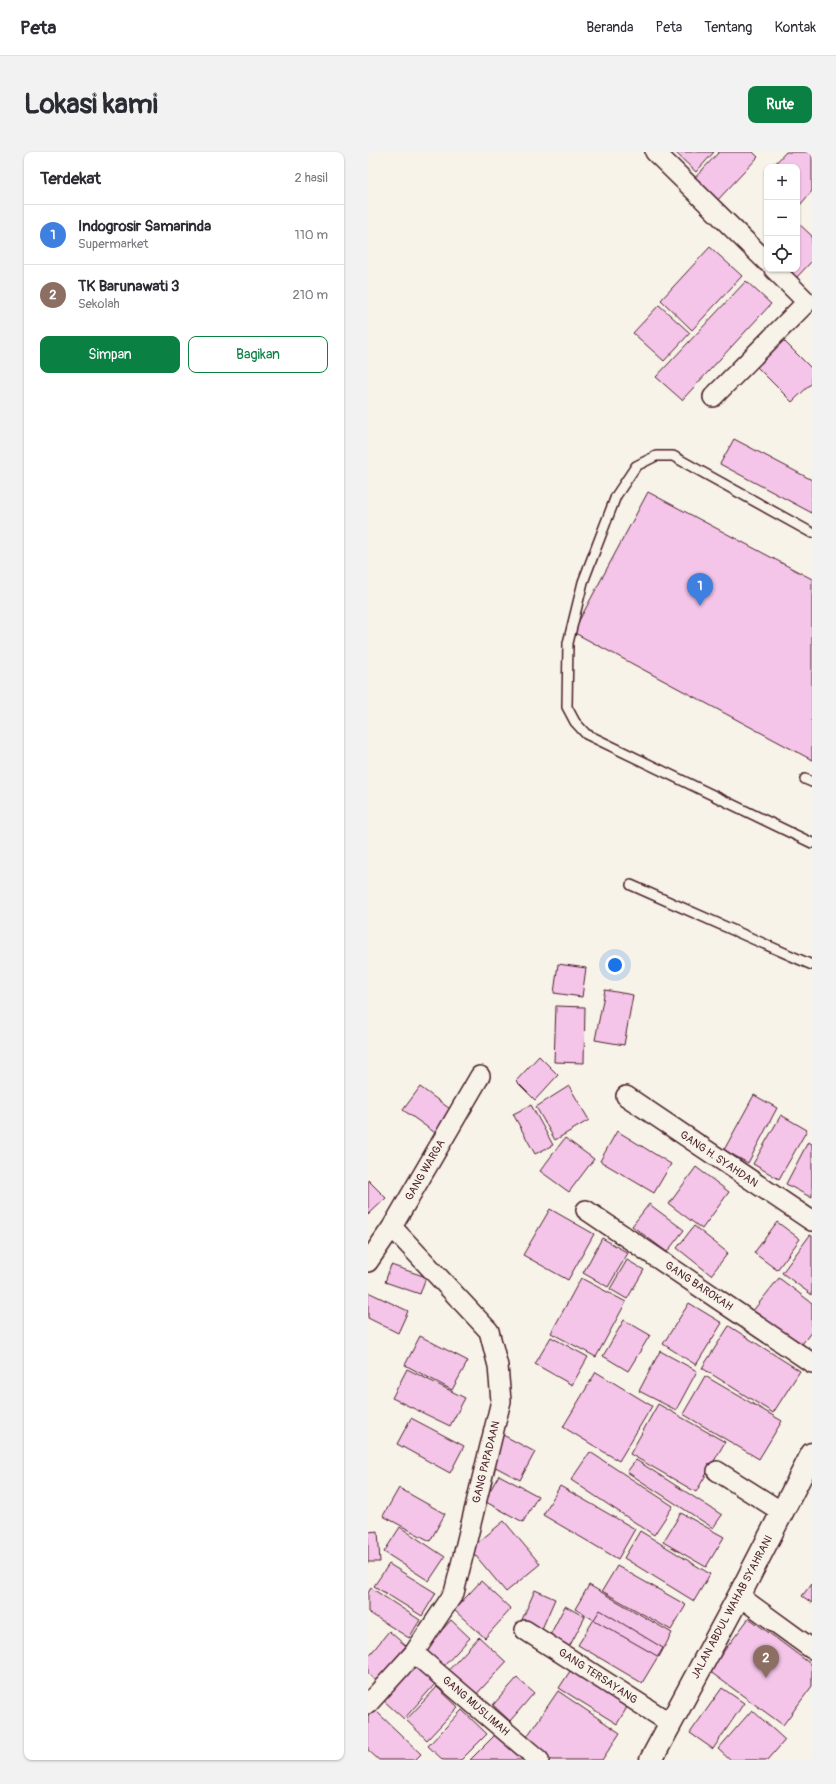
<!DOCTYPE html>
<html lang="id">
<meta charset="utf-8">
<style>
:root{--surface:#fff;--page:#f2f2f3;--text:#2b2b33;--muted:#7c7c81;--line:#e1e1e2;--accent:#0b8043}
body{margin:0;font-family:Pangolin,sans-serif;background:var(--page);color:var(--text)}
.controls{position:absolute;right:12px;top:12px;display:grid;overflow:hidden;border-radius:8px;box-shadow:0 1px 3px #0004}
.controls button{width:36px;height:36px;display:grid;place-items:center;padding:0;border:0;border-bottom:1px solid var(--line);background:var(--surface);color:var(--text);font:20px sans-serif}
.you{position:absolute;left:247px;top:813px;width:14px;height:14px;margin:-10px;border:3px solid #fff;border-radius:50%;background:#1a73e8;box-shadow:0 0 0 6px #1a73e833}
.badge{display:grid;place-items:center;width:26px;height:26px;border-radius:50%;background:var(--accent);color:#fff;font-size:13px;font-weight:700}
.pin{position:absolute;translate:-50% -33px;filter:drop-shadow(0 1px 2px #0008)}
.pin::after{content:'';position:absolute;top:21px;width:14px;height:12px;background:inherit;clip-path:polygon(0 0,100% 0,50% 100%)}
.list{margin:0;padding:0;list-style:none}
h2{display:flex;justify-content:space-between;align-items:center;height:52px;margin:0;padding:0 16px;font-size:17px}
h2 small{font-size:13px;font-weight:400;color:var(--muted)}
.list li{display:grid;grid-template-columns:26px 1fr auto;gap:12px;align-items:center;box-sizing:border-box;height:60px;padding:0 16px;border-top:1px solid var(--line)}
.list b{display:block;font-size:15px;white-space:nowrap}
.list p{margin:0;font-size:13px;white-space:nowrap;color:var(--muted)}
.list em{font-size:13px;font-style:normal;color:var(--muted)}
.actions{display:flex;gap:8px;padding:12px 16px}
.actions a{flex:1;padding:9px 0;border:1px solid var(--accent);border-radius:8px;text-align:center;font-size:14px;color:var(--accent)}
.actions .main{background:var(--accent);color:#fff}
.icon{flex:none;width:22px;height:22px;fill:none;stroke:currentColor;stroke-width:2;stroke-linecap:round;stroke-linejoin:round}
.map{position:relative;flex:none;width:444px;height:1608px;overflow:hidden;border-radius:8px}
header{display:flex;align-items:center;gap:24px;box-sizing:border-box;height:56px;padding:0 20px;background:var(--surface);border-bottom:1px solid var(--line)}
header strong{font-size:19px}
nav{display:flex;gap:22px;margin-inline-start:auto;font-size:14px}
.intro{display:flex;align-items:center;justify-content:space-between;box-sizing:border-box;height:96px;padding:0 24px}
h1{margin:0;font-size:28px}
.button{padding:10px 18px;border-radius:8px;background:var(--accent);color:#fff;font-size:14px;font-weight:700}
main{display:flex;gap:24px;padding:0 24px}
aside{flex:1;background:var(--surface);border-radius:8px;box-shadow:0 1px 3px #0004}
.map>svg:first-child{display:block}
.building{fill:#f4c5e9;stroke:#4a1f2b}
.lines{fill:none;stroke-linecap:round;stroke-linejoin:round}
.service-casing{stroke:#4a1f2b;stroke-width:12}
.minor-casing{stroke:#4a1f2b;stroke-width:22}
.trunk-casing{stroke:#4a1f2b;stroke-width:25}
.service{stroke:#f7f3e8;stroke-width:9}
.minor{stroke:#f7f3e8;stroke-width:19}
.trunk{stroke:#f7f3e8;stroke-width:22}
.labels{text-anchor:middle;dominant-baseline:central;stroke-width:3;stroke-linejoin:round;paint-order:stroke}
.street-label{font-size:11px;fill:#4a1f2b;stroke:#f7f3e8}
</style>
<header>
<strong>Peta</strong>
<nav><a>Beranda</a><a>Peta</a><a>Tentang</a><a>Kontak</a></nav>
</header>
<div class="intro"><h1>Lokasi kami</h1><a class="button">Rute</a></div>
<main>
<aside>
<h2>Terdekat<small>2 hasil</small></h2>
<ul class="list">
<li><span class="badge" style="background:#3f7fe0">1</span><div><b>Indogrosir Samarinda</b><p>Supermarket</p></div><em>110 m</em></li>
<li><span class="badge" style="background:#8d6e63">2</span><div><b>TK Barunawati 3</b><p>Sekolah</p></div><em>210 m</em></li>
</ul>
<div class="actions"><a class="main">Simpan</a><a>Bagikan</a></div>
</aside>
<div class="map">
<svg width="444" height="1608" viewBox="0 0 444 1608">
<rect width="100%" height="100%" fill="#f7f3e8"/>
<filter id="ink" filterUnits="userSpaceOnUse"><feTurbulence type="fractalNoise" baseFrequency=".025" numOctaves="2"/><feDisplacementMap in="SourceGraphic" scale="8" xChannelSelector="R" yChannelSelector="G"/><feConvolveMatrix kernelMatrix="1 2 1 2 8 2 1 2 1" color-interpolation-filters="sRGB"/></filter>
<g filter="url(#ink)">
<path class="building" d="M307 0H346L328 20Z
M351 0H385L390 5 345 53 322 31Z
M418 0H444V39L432 53 429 50V15H404Z
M429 70 444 84V109L428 126 418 117H429Z
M342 95 374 124 324 178 293 148Z
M378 129 403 152 314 248 288 225Z
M291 153 322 181 296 209 265 181Z
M412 185 444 217V231L424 250 386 212Z
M366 287 444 328V361L352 312Z
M280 340 444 427V608L205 480Z
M190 812 218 816 214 845 186 841Z
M237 838 265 843 256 893 227 888Z
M188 854 217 855 216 911 186 910Z
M171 904 190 923 167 948 148 929Z
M201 934 221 968 187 988 168 955Z
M52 935 89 962 73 985 35 958Z
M386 943 409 956 380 1011 356 998Z
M163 953 185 993 167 1002 145 962Z
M413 963 439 978 411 1027 385 1012Z
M249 979 303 1012 286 1041 232 1009Z
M197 986 226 1007 201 1040 172 1019Z
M440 990 444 992V1046L418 1032Z
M328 1015 361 1040 334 1077 301 1052Z
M0 1028 18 1046 0 1063Z
M281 1052 316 1078 299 1100 264 1074Z
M182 1057 226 1082 200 1128 155 1103Z
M409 1070 432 1087 409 1118 386 1101Z
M326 1074 360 1101 343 1123 309 1096Z
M442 1083 444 1084V1143L414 1121Z
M234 1086 260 1101 240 1135 215 1121Z
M259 1108 276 1118 259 1147 242 1137Z
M23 1113 58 1125 52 1142 17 1130Z
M213 1126 258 1150 228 1205 183 1181Z
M411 1126 444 1151V1179L431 1196 384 1160Z
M0 1140 40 1159 30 1181 0 1166Z
M321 1151 354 1171 328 1213 295 1192Z
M256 1168 282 1183 260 1219 235 1204Z
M361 1174 432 1219 405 1261 334 1216Z
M52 1184 100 1209 84 1238 37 1213Z
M183 1185 220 1205 204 1233 167 1212Z
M292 1199 329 1219 308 1258 271 1239Z
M39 1217 97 1246 82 1274 24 1246Z
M228 1220 284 1254 251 1309 195 1275Z
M337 1224 414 1269 391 1307 315 1262Z
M290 1252 357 1290 328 1340 262 1302Z
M43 1266 96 1294 82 1321 29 1292Z
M135 1283 167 1300 152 1328 120 1311Z
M222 1300 305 1354 286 1383 203 1328Z
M268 1308 354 1363 345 1376 259 1320Z
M131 1323 170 1344 155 1370 116 1349Z
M192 1334 267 1377 250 1407 175 1363Z
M31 1336 77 1362 62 1389 15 1364Z
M313 1361 356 1385 338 1415 295 1390Z
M136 1369 172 1412 138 1440 102 1397Z
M32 1375 77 1405 61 1429 16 1400Z
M10 1379 12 1410H0V1380Z
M272 1379 342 1422 326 1449 256 1406Z
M21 1412 68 1441 54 1464 6 1434Z
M249 1414 318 1453 303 1478 234 1439Z
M113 1429 143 1457 117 1486 86 1458Z
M444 1431V1451L434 1444Z
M221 1433 304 1481 291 1505 207 1457Z
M3 1436 52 1468 41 1486 0 1460V1441Z
M167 1438 187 1447 173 1479 153 1470Z
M197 1454 217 1465 200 1497 180 1487Z
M232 1458 295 1496 274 1531 210 1493Z
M381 1466 444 1513V1534L415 1573 341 1519Z
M83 1468 102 1486 75 1515 56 1498Z
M21 1479 38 1494 8 1529 0 1522V1505Z
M111 1485 138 1510 105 1546 78 1521Z
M45 1513 67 1532 36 1567 15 1548Z
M204 1516 261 1552 249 1572 191 1536Z
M149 1526 166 1541 142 1569 125 1553Z
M69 1535 90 1555 59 1588 38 1568Z
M354 1536 376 1551 345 1597 322 1581Z
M190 1539 252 1581 234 1608H183L156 1589Z
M7 1558 53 1602 47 1608H11L0 1598V1564Z
M94 1558 119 1582 93 1608H75L60 1594Z
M384 1558 417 1588 400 1608H362L350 1597Z
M129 1581 156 1608H102Z"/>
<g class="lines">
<g class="service-casing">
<path id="service" d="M444 381 305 304H288L268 314 248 344 215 430 200 491 199 555 207 570 218 582 444 691
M437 627 444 630
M263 733 444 813"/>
</g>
<g class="minor-casing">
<path id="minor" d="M287 0 399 110
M345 245 439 150 406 117
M258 944 444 1069
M218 1058 444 1211
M0 1110 24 1075 112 924
M349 1319 414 1360
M371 1444 444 1497
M157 1478 302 1571
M46 1501 171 1608
M0 1552 46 1501 86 1441 133 1249 130 1214 121 1179 24 1075"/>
</g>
<g class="trunk-casing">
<path id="trunk" d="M283 1608 371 1444 444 1302"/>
</g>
<use href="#service" class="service"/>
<use href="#minor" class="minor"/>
<use href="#trunk" class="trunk"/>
</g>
</g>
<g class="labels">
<g class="street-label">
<text transform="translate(351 1007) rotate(34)">GANG H. SYAHDAN</text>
<text transform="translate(57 1018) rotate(-60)">GANG WARGA</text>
<text transform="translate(331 1134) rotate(34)">GANG BAROKAH</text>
<text transform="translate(118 1310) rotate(-76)">GANG PAPADAAN</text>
<text transform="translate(364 1455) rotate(-62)">JALAN ABDUL WAHAB SYAHRANI</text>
<text transform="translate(230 1524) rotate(33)">GANG TERSAYANG</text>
<text transform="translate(108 1554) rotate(41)">GANG MUSLIMAH</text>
</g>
</g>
</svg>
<div class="controls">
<button>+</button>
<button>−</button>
<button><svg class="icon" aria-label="locate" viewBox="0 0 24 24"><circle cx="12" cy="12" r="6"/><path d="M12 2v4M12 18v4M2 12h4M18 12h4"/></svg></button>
</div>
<div class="you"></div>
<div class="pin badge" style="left:332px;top:454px;background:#3f7fe0">1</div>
<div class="pin badge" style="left:398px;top:1526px;background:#8d6e63">2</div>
</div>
</main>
